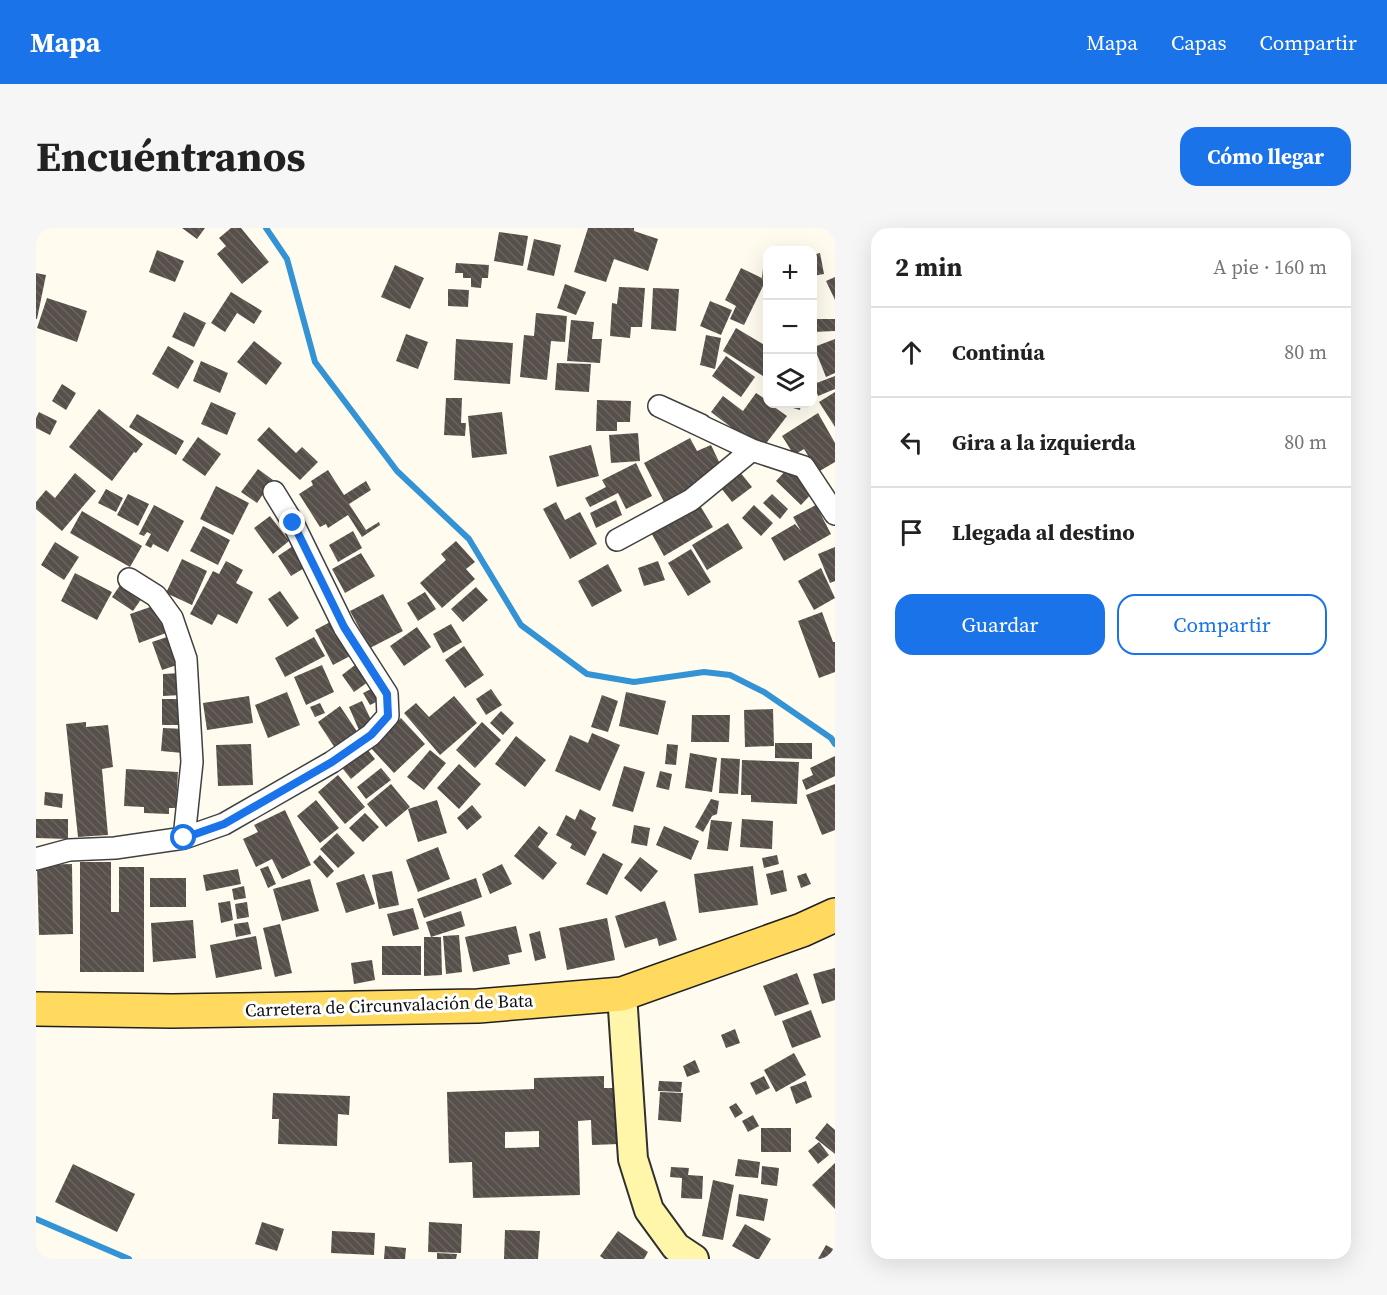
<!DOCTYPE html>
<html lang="es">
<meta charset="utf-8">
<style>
:root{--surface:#fff;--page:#f6f6f6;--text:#222;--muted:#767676;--line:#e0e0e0;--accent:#1a73e8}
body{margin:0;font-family:"Source Serif 4",serif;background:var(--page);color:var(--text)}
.controls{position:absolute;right:18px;top:18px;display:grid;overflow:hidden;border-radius:12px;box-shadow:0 6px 24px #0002}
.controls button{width:54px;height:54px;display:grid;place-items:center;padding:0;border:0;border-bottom:2px solid var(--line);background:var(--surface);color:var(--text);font:30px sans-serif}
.stop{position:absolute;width:18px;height:18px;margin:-14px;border:4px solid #1a73e8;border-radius:50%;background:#fff}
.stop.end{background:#1a73e8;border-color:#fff;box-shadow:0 2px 6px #0008}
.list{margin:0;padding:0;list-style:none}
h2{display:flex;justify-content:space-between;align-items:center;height:78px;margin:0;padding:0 24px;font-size:26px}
h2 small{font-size:20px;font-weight:400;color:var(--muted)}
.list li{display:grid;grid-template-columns:39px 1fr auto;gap:18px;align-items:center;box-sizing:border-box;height:90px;padding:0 24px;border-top:2px solid var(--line)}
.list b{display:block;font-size:22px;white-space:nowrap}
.list em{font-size:20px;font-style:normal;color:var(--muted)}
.actions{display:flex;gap:12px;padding:18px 24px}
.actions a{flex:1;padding:14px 0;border:2px solid var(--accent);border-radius:18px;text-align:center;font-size:21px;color:var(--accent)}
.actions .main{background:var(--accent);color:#fff}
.icon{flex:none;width:33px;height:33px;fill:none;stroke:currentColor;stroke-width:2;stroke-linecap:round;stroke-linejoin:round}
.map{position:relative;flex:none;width:799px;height:1031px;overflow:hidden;border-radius:18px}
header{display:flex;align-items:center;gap:36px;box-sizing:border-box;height:84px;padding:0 30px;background:var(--accent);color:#fff}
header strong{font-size:28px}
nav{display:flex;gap:33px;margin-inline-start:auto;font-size:21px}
.intro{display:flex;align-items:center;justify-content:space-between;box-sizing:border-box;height:144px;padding:0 36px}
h1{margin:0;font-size:42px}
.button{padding:15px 27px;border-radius:18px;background:var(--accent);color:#fff;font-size:21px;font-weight:700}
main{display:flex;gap:36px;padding:0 36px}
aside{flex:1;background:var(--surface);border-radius:18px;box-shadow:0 6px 24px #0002}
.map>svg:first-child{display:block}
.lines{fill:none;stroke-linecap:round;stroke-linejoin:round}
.stream{stroke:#3393d5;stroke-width:6}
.building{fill:url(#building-back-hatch);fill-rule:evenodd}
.street-casing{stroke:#414141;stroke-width:24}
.secondary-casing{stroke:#303030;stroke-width:32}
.primary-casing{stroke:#1f1f1f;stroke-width:36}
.street{stroke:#fff;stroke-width:21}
.secondary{stroke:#fff6aa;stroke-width:28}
.primary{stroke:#ffda5f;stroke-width:33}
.route{stroke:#1a73e8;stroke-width:8}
.labels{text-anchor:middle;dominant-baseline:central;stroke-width:6;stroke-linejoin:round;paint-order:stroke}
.street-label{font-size:18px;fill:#0e0e0e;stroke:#fff}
</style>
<header>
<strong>Mapa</strong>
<nav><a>Mapa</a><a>Capas</a><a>Compartir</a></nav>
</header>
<div class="intro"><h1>Encuéntranos</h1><a class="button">Cómo llegar</a></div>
<main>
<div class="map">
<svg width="799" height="1031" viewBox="0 0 799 1031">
<defs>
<pattern id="building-back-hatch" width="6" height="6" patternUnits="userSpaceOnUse" patternTransform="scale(1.5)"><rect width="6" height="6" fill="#574f4a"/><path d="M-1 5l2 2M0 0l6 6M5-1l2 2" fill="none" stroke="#6a6460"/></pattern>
</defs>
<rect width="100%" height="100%" fill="#fffcef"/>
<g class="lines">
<path class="stream" d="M230 0 251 31 279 134 361 243 433 311 485 397 551 446 598 454 668 444 694 447 728 464 795 510 799 516
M0 991 93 1031"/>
</g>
<path class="building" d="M146 0H169L161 11Z
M195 0H205L233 34 206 56 181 26 190 18 183 10Z
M552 0H598V3L622 11 612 43 578 31 570 54 538 44Z
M463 4 492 8 487 38 458 33Z
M498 11 525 17 518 48 491 42Z
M121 22 148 33 139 54 113 44Z
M784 25 788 46 776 48V27Z
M728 31H732V50H726Z
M420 35 453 37 452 50H446L445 60 435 59V50H427V45H419Z
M359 37 388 50 374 81 345 69Z
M705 40 730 52 708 97 694 91 700 78 689 72Z
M0 45 10 47 1 91H0Z
M799 49V72L790 53Z
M529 56 550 64 540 87 521 80Z
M583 59 609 60 606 99H595L594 110 574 108 576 75 581 76Z
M617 60 643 61 640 103 615 101Z
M412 61 433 62 432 79 412 78Z
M195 64 226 83 218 96 201 85 189 104 175 95Z
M11 70 51 83 41 114 1 100Z
M674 73 696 82 685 107 664 98Z
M148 84 170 95 158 119 136 109Z
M500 85 531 88 529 114 515 113 511 152 484 149 488 107 498 108Z
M776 91H799V103L776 104Z
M535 92 558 94 556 111H566L564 135 531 133Z
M700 100 732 119V140L727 148 687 123Z
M370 106 392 114 382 141 360 133Z
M670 107 685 110 679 141 664 137Z
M420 111 477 115 474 156 418 152Z
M799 111V145L790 149 778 119Z
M218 113 246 135 230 157 201 134Z
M132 118 158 133 142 161 116 146Z
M690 128 719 149 705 169 676 148Z
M165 133 192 145 184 165 157 153Z
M521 135 555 136 553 164 519 162Z
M799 148V161L782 168 778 156Z
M26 156 40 165 30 182 16 173Z
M799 164V199L783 174Z
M720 165 732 173V176H734L751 188 725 222 675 184 687 168 707 183Z
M410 170H426L425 195H430L429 208 408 207Z
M561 172 595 173 594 194H581V203H560Z
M175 174 200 185 191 207 165 196Z
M743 176H765L764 182Z
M63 181 107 216 100 225 98 224 76 253 33 219Z
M3 184 21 193 14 207 0 200V190Z
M466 184 471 226 436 230 432 188Z
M782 185 799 215V234L782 244 768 221 758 227 746 208Z
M101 186 148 213 140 227 93 199Z
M233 199 260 225 266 219 282 234 264 252 221 212Z
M602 205 604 233 575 235 573 207Z
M162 209 185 226 169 248 146 232Z
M654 210 661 223 675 217 685 238 668 247 672 254 629 276 608 235Z
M555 217 563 248 521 259 513 228Z
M600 235 616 268 590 281 582 265 554 279 549 270 570 259 566 252Z
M753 239 778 263 765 277 740 253Z
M222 241 237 252 221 275 205 264Z
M292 242 308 267 330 253 335 262 313 276 330 302 343 294 344 297 326 309 312 287 292 300 290 296 284 299 263 266 277 257 275 253Z
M704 244 716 259 696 274 685 260Z
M39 245 60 263 26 303 0 281V274L10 262 19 270Z
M180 258 213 275 197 307 164 291Z
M70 261 87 270 80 284 62 275Z
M92 266 113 276 102 298 81 287Z
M736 266 752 281 744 291 727 275Z
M660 271 677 299 628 328 612 299Z
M580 272 586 287 560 300 554 285Z
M520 274 529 292 544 284 561 316 534 331 507 281Z
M118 277 148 293 132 324 117 316 115 320 109 317 115 306 111 304 108 308 103 306Z
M718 277 737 295 725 308 706 290Z
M780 277 795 306 748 333 735 310 759 296 765 303 757 289Z
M46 283 106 318 94 339 34 305Z
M234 288 253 313 237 326 218 300Z
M692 295 707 320 671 342 656 317Z
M167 298 194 312 182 337 154 323Z
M317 303 326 320 302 334 293 317Z
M420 313 439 334 430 341 439 351 406 380 384 355 410 332 405 326Z
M19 314 43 329 28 352 5 337Z
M257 318 270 339 255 348 242 328Z
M799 319V353L794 355 782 326Z
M655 321 675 354 652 368 632 335Z
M325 325 339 348 309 365 296 341Z
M146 331 171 343 156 377 130 365Z
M190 333 207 342 200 355 217 364 201 396 182 386 176 397 154 386 177 343 183 346Z
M622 333 629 352 608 358 602 340Z
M572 336 586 363 556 379 542 353Z
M785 340 799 370 778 382 762 353Z
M39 345 76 364 61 392 25 373Z
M87 353 108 367 97 383 76 369Z
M440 359 452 372 427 394 415 381Z
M244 363 263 390 251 399 232 371Z
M389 364 400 381 382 393 371 375Z
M347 366 367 403 334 420 314 383Z
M120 377 130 405 103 415 94 386Z
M786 384 797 414H799V444L783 450 762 393Z
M298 392 316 427 297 437 279 402Z
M415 396 426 414 407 425 397 406Z
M381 399 395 419 368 438 354 418Z
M137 407 147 435 126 442 116 414Z
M278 409 289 428 249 449 239 430Z
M428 418 448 447 429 460 409 432Z
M286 437 298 464 270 477 258 449Z
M319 437 332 454 318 464 306 447Z
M145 445V467L127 468V446Z
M335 461 342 473 334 477 327 465Z
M455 461 466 477 450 487 440 471Z
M251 464 264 497 232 510 219 477Z
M590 464 630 473 622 507 583 498Z
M566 467 582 473 572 504 555 499Z
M213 468 217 495 171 502 167 475Z
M418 468 441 495 404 527 368 485 380 475 393 489Z
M126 471H148V497H126Z
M326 473 337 496 323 502 313 479Z
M284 475 289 485 279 489 274 479Z
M304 478 322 505 299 520 282 494Z
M737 481 738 518 709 519 708 482Z
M465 483 478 495 467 507 454 495Z
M656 487H694L693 514H655Z
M365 490 389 516 358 545 334 519Z
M50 494V499L72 497 77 539 66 541 72 607 42 609 30 496Z
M446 494 465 512 439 540 420 522Z
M127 500 149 501 147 525 125 523Z
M556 505 584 517 564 563 519 543 534 507 552 515Z
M480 508 510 532 489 559 459 536Z
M739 515H776V531L739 530Z
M215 516 217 557 182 558 180 517Z
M327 516 339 531 315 551 303 536Z
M631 516 642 517 640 537 629 536Z
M394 522 410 535 388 562 371 549Z
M654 525 681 530 676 564 649 560Z
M799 528V548L770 562 766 552 777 547 774 540Z
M685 530 704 531 702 566 683 565Z
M706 532 763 534 761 576 715 574V567H705Z
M423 536 445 556 423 581 401 560Z
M588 538 609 544 597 584 576 578Z
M345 540 355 552 330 571 321 559Z
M90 541 142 544 140 580H133V586L108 585V579L88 578Z
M624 543 636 546 633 562 620 559Z
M302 547 329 579 309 596 282 564Z
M355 556 374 579 350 599 331 576Z
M799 556V602L786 607 770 567Z
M9 564 27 566 26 580 8 577Z
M675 571 683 573 681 586 676 588 667 604 659 599Z
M280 572 303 600 284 615 261 588Z
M401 572 411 605 382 614 372 581Z
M436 577 446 589 431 602 421 590Z
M544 581 560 590 555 601 561 604 549 628 534 620 536 616 520 607 530 587 539 592Z
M249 582 275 637 246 651 236 631 220 639 207 611 222 604 218 597Z
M329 585 343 599 327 614 313 600Z
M0 591H32V611L0 610Z
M706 591 737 593 736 621 704 619Z
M675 592 696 594 692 623 671 621Z
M598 597 614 600 611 618 595 615Z
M503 598 512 605 502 619 521 635 507 652 478 628Z
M628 598 663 613 655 632 620 617Z
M301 605 319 625 302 640 284 621Z
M402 619 414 651 382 664 370 632Z
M567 625 587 636 571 667 550 656Z
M284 627 298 643 291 650 277 634Z
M741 627 743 636 728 640 726 630Z
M604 629 622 643 605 664 588 650Z
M44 634H75V684H83V639H108V744H44Z
M36 636 37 706 3 707 1 637Z
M466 636 476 656 454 666 446 646Z
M232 638 240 656 232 660 224 641Z
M717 638 722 677 663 685 658 646Z
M202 641 205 656 170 663 167 647Z
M747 642 751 663 735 667 730 646Z
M356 643 363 677 343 681 336 647Z
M770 645 775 656 765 660 761 648Z
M328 646 339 676 310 685 300 655Z
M114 650H150V679H114Z
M440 650 446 669 388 690 381 671Z
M274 651 283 683 246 693 237 661Z
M208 658 210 670 198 672 196 661Z
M194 673 197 692 185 695 182 675Z
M629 673 641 712 623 718 621 710 589 720 579 688Z
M211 674 213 689 201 691 199 676Z
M377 680 383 701 357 708 351 686Z
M425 683 429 698 395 709 390 694Z
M571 690 579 732 531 742 523 700Z
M157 692 160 730 117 734 115 695Z
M212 694 215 706 200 709 198 696Z
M244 696 256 745 239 749 227 700Z
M480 698 486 724 472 727 474 736 437 744 429 709Z
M504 703 510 730 499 733 493 706Z
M423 707 426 744 410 746 407 708Z
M220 708 226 741 180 750 174 717Z
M388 709H405L406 747 388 748Z
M346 718H385V747H346Z
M336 732 339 752 318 756 315 735Z
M799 740V772L786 776 777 746Z
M761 745 773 776 739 788 727 758Z
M775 782 785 809 756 820 746 793Z
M699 801 704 815 690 820 685 807Z
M758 825 770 847 740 864 728 842Z
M659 832 664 844 651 849 647 838Z
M568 848V860H581L583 916 556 917 555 892 542 893 544 967 437 970 436 934 413 935 411 864 498 861V850ZM503 903V919L469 920V904Z
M728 848 734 860 720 867 714 855Z
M623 853 646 854 645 864 622 863Z
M770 853 776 869 760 876 754 859Z
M624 864 647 865 645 894 622 892Z
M237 865 314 868 313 887 302 886 301 918 242 916 243 891H236Z
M700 875 707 885 699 890 693 879Z
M717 887 723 898 712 904 706 893Z
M791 895 799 902V926L779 910Z
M725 900H755V924H725Z
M783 914 793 927 782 936 772 923Z
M702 931 724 934 722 950 699 948Z
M799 935V981L776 957Z
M37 936 99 966 81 1004 19 974Z
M726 938 743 940 741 958 725 956Z
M635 939 653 940 652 947 667 948 666 971 645 970 646 950 634 949Z
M677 952 698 957 687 1012 666 1008Z
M703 966 732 971 728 993 700 988Z
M226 994 248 1001 241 1023 219 1016Z
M393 994 426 996 425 1025 392 1024Z
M709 996 735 1011 723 1031H720L696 1018Z
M469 1002 504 1003 502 1031H468Z
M296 1003 339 1005 338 1027 295 1025Z
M582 1003 612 1024 608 1031H568L564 1028Z
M790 1017 799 1022V1031H782Z
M349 1018 370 1020 369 1031H348Z
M401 1025 421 1026 420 1031H401Z"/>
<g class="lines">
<g class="street-casing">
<path id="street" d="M665 197 623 178 716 222 768 239 799 286
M581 312 655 272 716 222
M93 351 120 368 136 390 150 431 156 534 148 610
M0 631 33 622 79 620 148 610 188 596 296 534 335 507 352 488 351 466 308 399 257 295 238 264"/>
</g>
<g class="secondary-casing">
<path id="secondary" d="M586 766 597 931 613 982 640 1019 658 1031"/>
</g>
<g class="primary-casing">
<path id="primary" d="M0 781 136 783 442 778 586 766 766 702 799 687"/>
</g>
<use href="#street" class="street"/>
<use href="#secondary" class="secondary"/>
<use href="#primary" class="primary"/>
</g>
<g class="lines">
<path class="route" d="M148 610 188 596 296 534 335 507 352 488 351 466 308 399 257 295"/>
</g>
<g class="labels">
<g class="street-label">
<text transform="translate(353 777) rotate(-2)">Carretera de Circunvalación de Bata</text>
</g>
</g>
</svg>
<div class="controls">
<button>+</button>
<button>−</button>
<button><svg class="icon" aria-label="layers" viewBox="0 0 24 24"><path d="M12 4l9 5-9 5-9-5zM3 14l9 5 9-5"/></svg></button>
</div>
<div class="stop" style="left:148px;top:610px"></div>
<div class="stop end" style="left:257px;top:295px"></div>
</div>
<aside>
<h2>2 min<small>A pie · 160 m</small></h2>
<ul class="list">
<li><svg class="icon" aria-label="ahead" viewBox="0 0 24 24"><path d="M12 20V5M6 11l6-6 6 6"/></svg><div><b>Continúa</b></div><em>80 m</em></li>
<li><svg class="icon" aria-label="left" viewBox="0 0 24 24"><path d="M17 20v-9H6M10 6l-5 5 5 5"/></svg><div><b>Gira a la izquierda</b></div><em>80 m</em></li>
<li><svg class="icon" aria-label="arrive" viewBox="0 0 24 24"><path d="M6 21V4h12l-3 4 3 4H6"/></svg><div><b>Llegada al destino</b></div></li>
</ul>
<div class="actions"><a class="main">Guardar</a><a>Compartir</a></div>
</aside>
</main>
